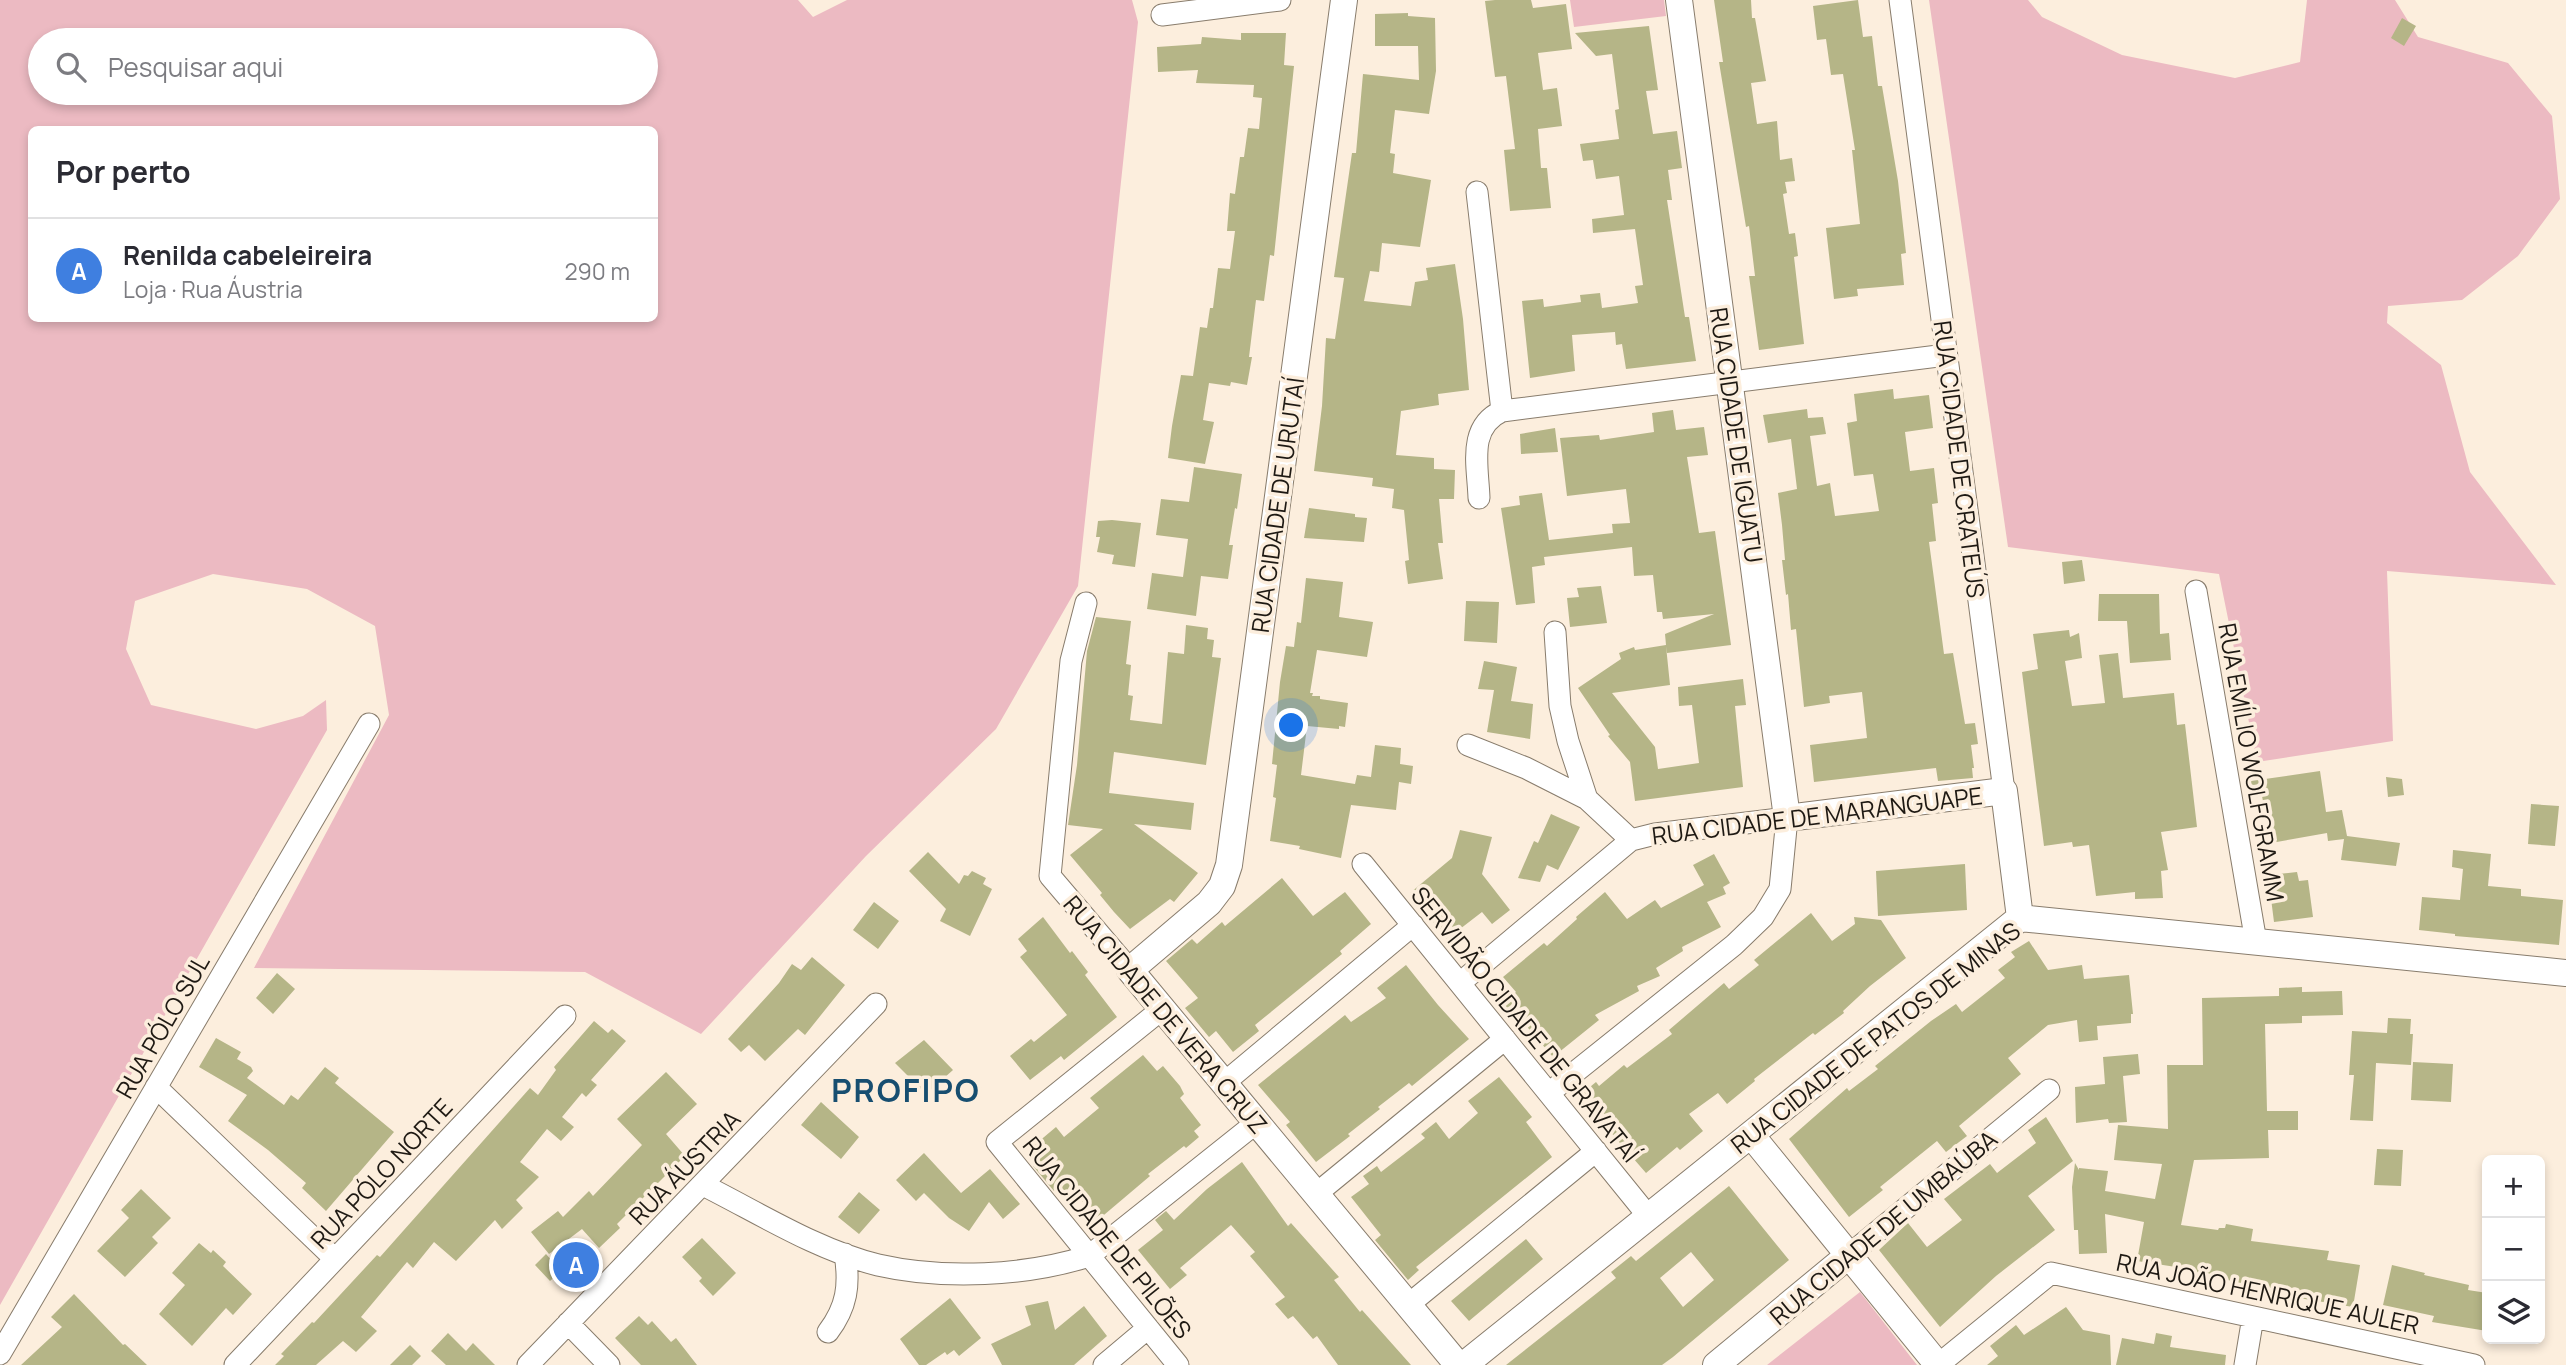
<!DOCTYPE html>
<html lang="pt">
<meta charset="utf-8">
<style>
:root{--surface:#fff;--page:#f7f7f7;--text:#2b2b33;--muted:#7c7c81;--line:#e1e1e2;--accent:#7c3aed}
body{margin:0;font-family:Manrope,sans-serif;background:var(--page);color:var(--text)}
.controls{position:absolute;right:21px;bottom:21px;display:grid;overflow:hidden;border-radius:10px;box-shadow:0 4px 10px #0003}
.controls button{width:63px;height:63px;display:grid;place-items:center;padding:0;border:0;border-bottom:2px solid var(--line);background:var(--surface);color:var(--text);font:35px sans-serif}
.you{position:absolute;left:1292px;top:726px;width:24px;height:24px;margin:-18px;border:5px solid #fff;border-radius:50%;background:#1a73e8;box-shadow:0 0 0 10px #1a73e833}
.badge{display:grid;place-items:center;width:46px;height:46px;border-radius:50%;background:var(--accent);color:#fff;font-size:23px;font-weight:700}
.pin{position:absolute;translate:-50% -50%;border:4px solid #fff;box-shadow:0 2px 7px #0006}
.list{margin:0;padding:0;list-style:none}
h2{display:flex;justify-content:space-between;align-items:center;height:91px;margin:0;padding:0 28px;font-size:30px}
h2 small{font-size:23px;font-weight:400;color:var(--muted)}
.list li{display:grid;grid-template-columns:46px 1fr auto;gap:21px;align-items:center;box-sizing:border-box;height:105px;padding:0 28px;border-top:2px solid var(--line)}
.list b{display:block;font-size:26px;white-space:nowrap}
.list p{margin:0;font-size:23px;white-space:nowrap;color:var(--muted)}
.list em{font-size:23px;font-style:normal;color:var(--muted)}
.icon{flex:none;width:38px;height:38px;fill:none;stroke:currentColor;stroke-width:2;stroke-linecap:round;stroke-linejoin:round}
.map{position:relative;flex:none;width:2566px;height:1365px;overflow:hidden}
.search{position:absolute;background:var(--surface);box-shadow:0 4px 10px #0003;left:28px;top:28px;width:630px;height:77px;display:flex;align-items:center;gap:18px;box-sizing:border-box;padding:0 24px;border-radius:38px;color:var(--muted);font-size:26px}
.panel{position:absolute;background:var(--surface);box-shadow:0 4px 10px #0003;left:28px;top:126px;width:630px;height:196px;border-radius:10px}
.map>svg:first-child{display:block}
.green{fill:#ecbac2;fill-rule:evenodd}
.building{fill:#b5b587;fill-rule:evenodd}
.lines{fill:none;stroke-linecap:round;stroke-linejoin:round}
.minor-casing{stroke:#887c6c;stroke-width:23}
.tertiary-casing{stroke:#887c6c;stroke-width:28}
.minor{stroke:#fff;stroke-width:21}
.tertiary{stroke:#fff;stroke-width:26}
.labels{text-anchor:middle;dominant-baseline:central;stroke-width:7;stroke-linejoin:round;paint-order:stroke}
.street-label{font-size:24px;fill:#1e1913;stroke:#fceedd}
.district-label{font-size:32px;font-weight:bold;letter-spacing:2px;fill:#174e70;stroke:#fceedd}
</style>
<div class="map">
<svg width="2566" height="1365" viewBox="0 0 2566 1365">
<rect width="100%" height="100%" fill="#fceedd"/>
<path class="green" d="M0 0H798L813 17 847 0H1132L1138 22 1078 586 996 729 866 856 701 1034 585 972 254 968 389 715 375 626 307 589 213 574 135 601 126 649 151 705 256 729 303 716 326 700 327 730 0 1305ZM646 40V93H40V40ZM32 130H654V318H32Z
M1570 0H1664L1666 16 1574 27Z
M1929 0H2028L2042 17 2122 55 2235 78 2300 62 2307 0H2395L2418 37 2508 63 2552 116 2560 199 2518 256 2462 300 2388 306 2387 323 2441 365 2470 472 2556 585 2387 571 2393 741 2257 762 2219 574 2008 547Z
M1860 1292 1917 1365H1767Z"/>
<path class="building" d="M1495 0H1531L1533 8 1566 4 1572 49 1538 53 1543 90 1557 88 1562 126 1538 129 1541 168H1547L1551 208 1510 211 1504 150 1515 149 1506 76 1495 77 1485 1Z
M1714 0H1751L1752 18H1755L1766 81 1751 83 1757 124 1777 121 1780 160 1792 158 1795 181 1785 182 1787 193 1783 194 1789 234 1795 233 1798 256 1794 257 1804 344 1759 350 1749 276H1755L1749 226 1746 227 1719 62H1723Z
M1858 0 1863 37 1872 36 1878 86H1882L1898 181 1906 253 1901 254 1904 285 1857 289 1858 296 1834 299 1826 228 1860 224 1852 150H1855L1843 74 1831 75 1826 39 1817 40 1813 6Z
M1408 13V16L1435 18 1436 71 1429 114 1395 110 1390 153 1395 154 1393 173 1431 180 1420 247 1382 243 1379 272 1370 271 1364 301 1411 306 1415 282 1428 280 1426 268 1455 264 1463 319 1469 390 1438 394 1439 405 1401 411 1396 455 1434 458V469L1455 470 1454 499H1439L1443 543H1438L1443 579 1408 584 1405 561 1409 560 1404 510 1392 508 1394 489 1372 486 1373 478 1314 471 1322 406 1326 338 1335 339 1344 278 1334 277 1352 153H1356L1363 74 1419 80 1418 46H1375V14Z
M2402 18 2416 26 2404 46 2391 38Z
M1649 26 1658 90 1646 91 1653 134 1677 131 1682 168 1668 170 1672 200H1667L1685 317H1689L1696 361 1626 369 1622 344 1616 345 1615 332 1572 335 1575 371 1530 378 1522 301 1543 299 1544 307 1581 302 1580 295 1600 293 1602 308 1638 303 1635 286 1643 285 1635 229 1593 233 1592 219 1624 215 1619 176 1596 179 1593 160 1583 161 1580 144 1619 139 1615 110 1619 109 1612 54 1596 56 1575 33Z
M1241 33H1286L1284 65 1294 66 1274 256 1270 255 1264 301 1256 300 1249 357H1252L1247 385 1231 382 1230 386 1209 383 1203 420 1214 422 1205 464 1168 458 1172 426 1181 375 1193 376 1200 327 1207 328 1210 308H1213L1218 268 1230 269 1235 231H1227L1230 193 1235 194 1240 157H1244L1248 128 1259 129 1262 98 1253 97 1254 85 1196 83 1198 70 1158 72 1157 47 1201 44 1202 37 1241 40Z
M1893 389 1894 399 1929 395 1933 428 1905 432 1910 471 1934 468 1938 503 1932 504 1936 541 1929 542 1934 579 1944 654 1953 653 1965 724 1975 723 1978 744 1971 745 1974 768H1972L1973 778 1938 781 1936 768 1814 782 1810 745 1867 738 1862 692 1829 696 1830 703 1804 707 1796 629 1791 630 1788 594 1786 595 1782 560H1785L1782 525 1778 493 1797 489 1791 439 1768 443 1763 415 1807 409 1808 418 1823 417 1826 434 1810 436 1817 486 1830 483 1835 516 1879 511 1873 474 1854 476 1847 423 1857 421 1854 394Z
M1673 410 1676 430 1704 427 1708 455 1687 457 1699 533 1715 531 1731 645 1667 653 1666 646 1670 685 1612 693 1655 747 1658 769 1699 763 1692 705 1679 706 1678 687 1743 679 1746 705 1735 706 1743 787 1635 801 1630 762 1608 736 1610 735 1578 688 1621 659 1619 653 1634 647 1635 650 1666 645 1665 634 1714 614 1663 619 1662 612H1657L1653 575 1634 576 1632 547 1544 557 1545 565 1532 567 1535 603 1516 605 1501 508 1520 505 1519 496 1542 493 1549 540 1613 533 1612 524 1630 523 1626 489 1567 496 1560 438 1599 435 1600 440 1654 432 1652 413Z
M1555 428 1558 452 1521 454 1520 434Z
M1194 467 1242 474 1237 509 1235 508 1229 545H1233L1228 579 1201 576 1196 616 1147 609 1152 573 1183 577 1188 539 1156 535 1161 499 1189 502Z
M1309 508 1355 514V517L1367 518 1364 542 1304 538Z
M1112 520 1141 523 1135 567 1112 564 1114 555 1097 552 1100 537H1096L1098 521Z
M2082 560 2085 581 2064 584 2062 562Z
M1306 578 1343 582 1339 617 1373 622 1367 657 1317 650 1310 693H1313L1312 696H1320V699L1348 703 1345 727 1339 726V729L1307 726 1301 775 1355 784 1357 775 1371 777 1375 745 1401 748 1400 764 1413 766 1411 784 1399 782 1396 810 1351 805 1341 858 1299 849 1300 846 1270 841 1276 798 1273 797 1277 765 1272 764 1280 682 1286 646 1294 647 1297 622 1301 623Z
M1601 586 1607 623 1570 627 1567 598 1579 597 1577 588Z
M2099 594H2159L2160 634 2169 633 2171 660 2130 663 2127 621H2098Z
M1466 601 1499 602 1497 643 1464 641Z
M1096 617 1131 621 1126 664 1131 665 1128 695 1133 696 1130 720 1162 724 1168 652 1184 654 1186 625 1208 628 1207 639 1214 640 1212 657 1221 658 1206 765 1114 752 1109 793 1194 803 1191 830 1134 824 1198 873 1174 902 1170 899 1130 929 1114 912 1100 895 1102 893 1070 855 1103 829 1068 825 1077 765 1087 651Z
M2069 630 2070 637 2079 633 2082 658 2065 661 2072 706 2105 703 2099 655 2118 653 2123 698 2174 693 2177 725 2185 724 2197 827 2161 832 2168 870 2161 871 2163 898 2135 899V892L2096 896 2089 845 2073 847 2072 842 2044 846 2022 672 2038 669 2033 634Z
M1484 661 1517 667 1511 701 1533 704 1530 739 1487 732 1494 690 1478 689Z
M2320 771 2326 812 2342 810 2347 836 2400 843 2396 866 2341 860 2344 839 2328 841 2327 833 2271 843 2262 796 2254 798 2251 781Z
M2386 777 2402 779 2404 795 2388 797Z
M2531 804 2559 806 2555 846 2528 844Z
M1551 814 1580 827 1558 870 1547 865 1540 882 1518 878 1534 841 1538 843Z
M1460 830 1492 837 1482 874 1510 910 1492 924 1482 912 1447 939 1410 893 1452 858Z
M2453 850 2491 854 2488 886 2521 889V896L2563 900 2559 945 2455 936V934L2419 930 2422 897 2460 900 2463 869 2452 867Z
M928 852 959 884 964 875 968 876 972 871 986 878 983 884 992 889 970 936 940 921 946 909 909 871Z
M1714 854 1730 883 1723 887 1726 894 1707 902 1721 927 1682 947 1683 951 1656 968 1660 976 1637 986 1639 991 1595 1015 1599 1020 1553 1057 1523 1022 1519 1025 1502 1004 1516 992 1503 977 1544 943 1547 946 1577 919 1576 917 1605 892 1627 919 1655 900 1661 908 1704 885 1693 865Z
M1965 864 1967 910 1878 916 1876 871Z
M2297 872 2299 881 2308 880 2313 917 2274 922 2268 875Z
M1282 878 1313 916 1345 892 1371 924 1340 951 1342 954 1255 1025 1259 1031 1233 1052 1216 1031 1209 1037 1185 1008 1198 998 1166 961 1192 939 1197 944 1222 922 1225 926Z
M874 902 899 921 878 949 853 930Z
M1811 913 1832 941 1855 924 1854 917 1881 920 1906 958 1870 986 1843 1011 1844 1013 1815 1035 1813 1033 1754 1079 1755 1081 1727 1104 1718 1093 1689 1114 1703 1131 1680 1150 1677 1147 1646 1173 1579 1096 1596 1082 1599 1086 1624 1065 1627 1068 1672 1034 1669 1030 1724 983 1729 989 1759 965 1754 960Z
M1043 917 1070 953 1072 951 1088 972 1085 975 1117 1017 1064 1060 1061 1056 1030 1080 1010 1056 1031 1039 1034 1042 1067 1015 1020 957 1027 951 1018 939Z
M2029 941 2048 970 2082 965 2084 979 2129 975 2133 1014H2131V1023L2097 1026 2098 1040 2079 1042 2077 1020 2048 1025 2008 1058 2021 1074 1959 1126 1967 1136 1946 1152 1937 1141 1880 1187 1883 1190 1849 1217 1789 1139 1847 1088 1849 1091 1878 1069 1875 1066 1931 1021 1956 1004 1962 1012 2005 978 1998 970 2015 957 2011 952Z
M812 957 845 985 805 1035 798 1029 765 1061 749 1045 741 1052 728 1039 779 983 792 964 801 970Z
M1406 965 1438 1005 1469 1039 1412 1086 1409 1083 1378 1107 1380 1109 1348 1134 1350 1136 1316 1162 1286 1125 1290 1122 1258 1085 1345 1015 1351 1022 1386 998 1377 988Z
M277 973 295 989 273 1014 256 998Z
M2302 987V992L2342 991 2343 1015 2302 1016V1023L2265 1024 2267 1111H2298V1130H2268L2269 1158 2194 1160 2181 1225 2218 1230 2219 1228H2225L2226 1224 2253 1229 2251 1241 2329 1251 2327 1260 2360 1265 2353 1307 2305 1299 2296 1297 2297 1295 2213 1277V1274L2175 1270 2176 1267 2137 1261 2144 1222 2105 1214 2107 1253 2079 1254 2078 1230H2074L2072 1187 2075 1163 2079 1170V1168L2108 1171 2105 1191 2155 1199 2162 1164 2114 1160 2118 1125 2168 1129 2167 1065H2203L2202 998 2279 996V988Z
M2388 1018 2411 1019 2410 1034H2413L2411 1065 2376 1063 2373 1121 2350 1120 2354 1075H2349L2352 1031 2387 1033Z
M594 1021 608 1033 612 1029 626 1041 591 1080 597 1085 586 1097 582 1093 562 1117 574 1127 561 1141 547 1129 520 1162 539 1177 516 1200 523 1208 502 1229 495 1220 456 1261 434 1242 413 1268 407 1262 361 1317 377 1331 356 1352 343 1341 316 1365H275L284 1356 281 1354 312 1322 314 1323 377 1255 380 1257 530 1088 538 1095 556 1070 554 1067Z
M216 1038 241 1052 237 1059 251 1067 253 1071 247 1078 284 1105 291 1095 298 1100 325 1067 339 1078 335 1083 394 1132 326 1211 302 1188 306 1183 268 1150 228 1121 247 1095 199 1067Z
M924 1040 953 1070 926 1094 895 1063Z
M2138 1054 2140 1074 2123 1076 2127 1122 2109 1123 2108 1119 2076 1123 2075 1087 2105 1084 2103 1057Z
M1143 1055 1157 1071 1163 1066 1180 1086 1184 1094 1180 1098 1201 1125 1194 1131 1199 1137 1186 1148 1184 1146 1148 1174 1150 1176 1098 1220 1077 1195 1071 1201 1059 1187 1054 1191 1033 1166 1040 1159 1031 1148 1056 1127 1064 1137 1099 1108 1090 1098Z
M2413 1062 2453 1064 2451 1102 2411 1100Z
M666 1072 697 1104 666 1134 685 1156 617 1224 620 1228 599 1248 582 1229 549 1254 531 1232 558 1211 563 1217 589 1191 593 1196 642 1145 617 1119Z
M1499 1077 1532 1117 1526 1122 1552 1157 1416 1267 1419 1270 1408 1280 1375 1240 1381 1235 1351 1197 1369 1184 1363 1176 1377 1166 1381 1172 1425 1138 1421 1134 1436 1122 1449 1139 1478 1113 1468 1101Z
M821 1102 859 1137 841 1159 801 1125Z
M2046 1117 2073 1161 2028 1196 2055 1230 1996 1276 1940 1327 1879 1250 1908 1223 1927 1247 1962 1220 1944 1199 1990 1164 1997 1173 2036 1143 2028 1130Z
M2377 1149 2403 1150 2401 1186 2374 1185Z
M924 1153 961 1193 990 1169 1020 1204 1003 1219 989 1202 969 1231 949 1218 924 1193 916 1201 896 1180Z
M1242 1162 1288 1226 1291 1223 1339 1277 1334 1280 1360 1312 1362 1310 1411 1365H1338L1317 1336 1313 1339 1293 1316 1288 1319 1275 1304 1285 1297 1250 1256 1255 1252 1231 1225 1180 1268 1187 1275 1170 1289 1138 1250 1163 1230 1155 1220 1166 1211 1174 1220 1207 1189Z
M1729 1186 1789 1260 1673 1357 1662 1365H1506L1616 1278 1611 1272 1631 1256 1636 1261ZM1691 1252 1714 1280 1683 1307 1660 1278Z
M141 1189 171 1218 152 1237 158 1243 125 1277 97 1251 129 1218 121 1210Z
M859 1192 880 1210 859 1234 838 1217Z
M702 1238 736 1273 713 1296 699 1281 702 1278 682 1257Z
M1526 1239 1543 1259 1469 1321 1451 1301Z
M199 1243 211 1253 213 1250 226 1262 223 1266 252 1294 233 1315 226 1308 192 1346 159 1314 185 1285 172 1273Z
M546 1254 561 1271 550 1281 535 1265Z
M2392 1265 2425 1273 2424 1275 2469 1285 2468 1290 2487 1293V1331L2432 1322 2434 1316 2383 1305Z
M74 1294 123 1345 125 1344 147 1365H21L62 1327 51 1317Z
M950 1298 981 1338 959 1356 954 1350 947 1355 945 1352 926 1365H919L900 1339Z
M1048 1301 1055 1330 1084 1306 1107 1336 1074 1365H1002L991 1344 1031 1325 1025 1306Z
M2066 1307 2083 1330 2110 1335 2111 1365H1987L1998 1356 1990 1346 2016 1325 2024 1335Z
M639 1316 648 1325 652 1321 671 1342 676 1338 697 1365H641L615 1338Z
M448 1333 466 1351 473 1343 495 1365H446L431 1351Z
M2156 1333 2172 1336 2170 1347 2226 1355 2225 1365H2116L2122 1338 2154 1344Z
M410 1345 421 1356 412 1365H390Z"/>
<g class="lines">
<g class="minor-casing">
<path id="minor" d="M1900 0 2004 791
M1162 15 1280 0
M1477 192 1502 411
M1479 498C1478 466 1467 427 1502 411L1946 355
M2196 591 2256 942
M1086 603 1071 661 1050 876 1130 970
M1555 632 1560 706 1568 741 1587 799 1631 840
M1468 745 1526 768 1587 799
M1363 864 1649 1217
M1460 983 1631 840 1655 834 1787 818 1780 889 1763 917 1734 945 1549 1093
M1162 1009 997 1142 1178 1365
M1224 1083 1413 925
M156 1087 335 1259
M703 1185C759 1213 817 1250 878 1265 944 1280 1026 1276 1089 1256L1256 1123
M1316 1194 1505 1039
M1849 1255 2049 1090
M1408 1305 1596 1151
M568 1323 609 1365
M828 1332C847 1307 850 1285 845 1254
M0 1354 369 724
M235 1365 565 1016
M528 1365 876 1004
M1104 1365 1148 1328
M1938 1365 2051 1273 2474 1365
M2245 1365 2253 1317"/>
</g>
<g class="tertiary-casing">
<path id="tertiary" d="M1344 0 1229 865 1222 886 1209 903 1130 970 1458 1365
M1679 0 1787 818 2004 791 2020 918
M1751 1135 1938 1365
M1464 1365 2020 918 2566 973
M1716 1365 1849 1255"/>
</g>
<use href="#minor" class="minor"/>
<use href="#tertiary" class="tertiary"/>
</g>
<g class="labels">
<g class="street-label">
<text transform="translate(1737 435) rotate(82)">RUA CIDADE DE IGUATU</text>
<text transform="translate(1960 459) rotate(83)">RUA CIDADE DE CRATEÚS</text>
<text transform="translate(1277 505) rotate(-82)">RUA CIDADE DE URUTAÍ</text>
<text transform="translate(2252 762) rotate(80)">RUA EMÍLIO WOLFGRAMM</text>
<text transform="translate(1817 815) rotate(-7)">RUA CIDADE DE MARANGUAPE</text>
<text transform="translate(1166 1014) rotate(50)">RUA CIDADE DE VERA CRUZ</text>
<text transform="translate(1526 1024) rotate(51)">SERVIDÃO CIDADE DE GRAVATAÍ</text>
<text transform="translate(162 1026) rotate(-60)">RUA PÓLO SUL</text>
<text transform="translate(1875 1037) rotate(-38)">RUA CIDADE DE PATOS DE MINAS</text>
<text transform="translate(684 1167) rotate(-46)">RUA ÁUSTRIA</text>
<text transform="translate(381 1173) rotate(-47)">RUA PÓLO NORTE</text>
<text transform="translate(1883 1227) rotate(-40)">RUA CIDADE DE UMBAÚBA</text>
<text transform="translate(1108 1237) rotate(51)">RUA CIDADE DE PILÕES</text>
<text transform="translate(2268 1293) rotate(12)">RUA JOÃO HENRIQUE AULER</text>
</g>
<g class="district-label">
<text x="906" y="1090">PROFIPO</text>
</g>
</g>
</svg>
<div class="controls">
<button>+</button>
<button>−</button>
<button><svg class="icon" aria-label="layers" viewBox="0 0 24 24"><path d="M12 4l9 5-9 5-9-5zM3 14l9 5 9-5"/></svg></button>
</div>
<div class="you"></div>
<div class="pin badge" style="left:576px;top:1265px;background:#3f7fe0">A</div>
<div class="search"><svg class="icon" aria-label="search" viewBox="0 0 24 24"><circle cx="10" cy="10" r="6"/><path d="M15 15l6 6"/></svg>Pesquisar aqui</div>
<section class="panel">
<h2>Por perto<small></small></h2>
<ul class="list">
<li><span class="badge" style="background:#3f7fe0">A</span><div><b>Renilda cabeleireira</b><p>Loja · Rua Áustria</p></div><em>290 m</em></li>
</ul>
</section>
</div>
